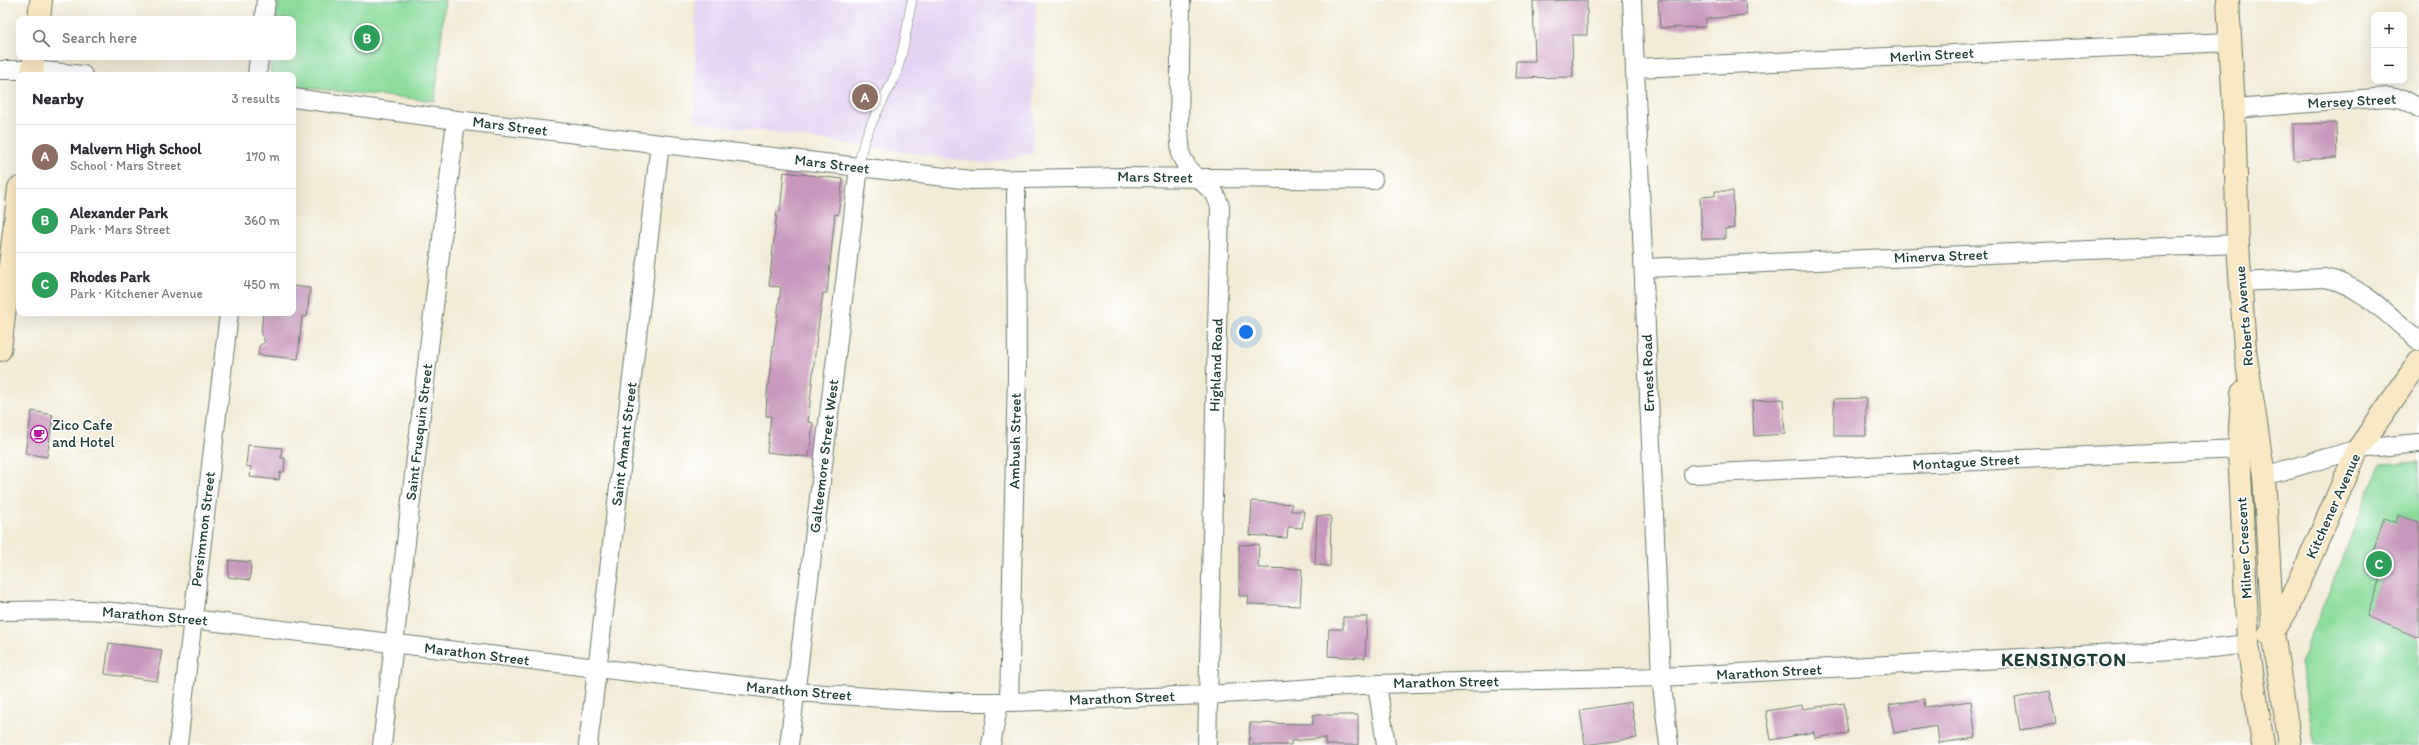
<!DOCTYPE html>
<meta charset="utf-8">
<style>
:root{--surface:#fff;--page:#f2f2f3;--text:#2b2b33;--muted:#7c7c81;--line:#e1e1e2;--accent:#d93025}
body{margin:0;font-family:Itim,sans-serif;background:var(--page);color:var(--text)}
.controls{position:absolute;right:12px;top:12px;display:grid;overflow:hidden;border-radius:8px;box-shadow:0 4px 16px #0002}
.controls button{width:36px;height:36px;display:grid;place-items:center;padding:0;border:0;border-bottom:1px solid var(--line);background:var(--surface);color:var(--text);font:20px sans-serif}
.you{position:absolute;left:1246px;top:332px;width:14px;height:14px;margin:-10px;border:3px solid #fff;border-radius:50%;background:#1a73e8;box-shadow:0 0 0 6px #1a73e833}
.badge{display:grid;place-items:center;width:26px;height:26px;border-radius:50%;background:var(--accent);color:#fff;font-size:13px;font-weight:700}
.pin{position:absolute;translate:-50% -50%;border:2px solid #fff;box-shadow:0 1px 4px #0006}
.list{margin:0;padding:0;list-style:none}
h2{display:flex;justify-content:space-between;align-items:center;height:52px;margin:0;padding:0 16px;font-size:17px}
h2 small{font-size:13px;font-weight:400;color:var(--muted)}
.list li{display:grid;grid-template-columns:26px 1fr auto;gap:12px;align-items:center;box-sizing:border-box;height:64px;padding:0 16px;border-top:1px solid var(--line)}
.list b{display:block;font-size:15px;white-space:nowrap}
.list p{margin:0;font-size:13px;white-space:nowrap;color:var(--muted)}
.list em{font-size:13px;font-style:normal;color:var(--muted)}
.icon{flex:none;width:22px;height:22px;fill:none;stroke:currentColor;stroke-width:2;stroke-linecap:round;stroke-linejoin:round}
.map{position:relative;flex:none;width:2419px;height:745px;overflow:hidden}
.search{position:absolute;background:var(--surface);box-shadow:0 4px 16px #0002;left:16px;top:16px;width:280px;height:44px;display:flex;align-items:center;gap:10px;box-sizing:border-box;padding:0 14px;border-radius:8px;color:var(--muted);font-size:15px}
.panel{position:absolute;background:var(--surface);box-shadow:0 4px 16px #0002;left:16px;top:72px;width:280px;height:244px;border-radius:8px}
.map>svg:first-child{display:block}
.built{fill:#e4d3f2}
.green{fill:#8bdc9d;stroke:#558c68}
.building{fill:#c797bc}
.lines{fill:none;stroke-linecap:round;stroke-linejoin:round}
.lane-casing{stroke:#697a6c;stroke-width:10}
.street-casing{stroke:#697a6c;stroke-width:20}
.secondary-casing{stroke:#697a6c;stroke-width:24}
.lane{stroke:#fff;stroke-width:9}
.street{stroke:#fff;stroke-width:18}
.secondary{stroke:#f8e8c3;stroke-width:22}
.labels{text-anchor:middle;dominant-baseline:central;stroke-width:3.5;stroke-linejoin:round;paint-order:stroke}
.street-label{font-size:15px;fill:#1f3d34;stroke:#fff}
.poi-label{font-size:15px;fill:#1f3d34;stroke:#fff;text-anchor:start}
.district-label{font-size:19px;font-weight:bold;letter-spacing:1px;fill:#1f3d34;stroke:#fff}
</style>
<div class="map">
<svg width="2419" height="745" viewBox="0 0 2419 745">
<rect width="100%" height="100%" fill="#fff"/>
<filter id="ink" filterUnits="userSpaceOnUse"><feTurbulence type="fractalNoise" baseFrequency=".025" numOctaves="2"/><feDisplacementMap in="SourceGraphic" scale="8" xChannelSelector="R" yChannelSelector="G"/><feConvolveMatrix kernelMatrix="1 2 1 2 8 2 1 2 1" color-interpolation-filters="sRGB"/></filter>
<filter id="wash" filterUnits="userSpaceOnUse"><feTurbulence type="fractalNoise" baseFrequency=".012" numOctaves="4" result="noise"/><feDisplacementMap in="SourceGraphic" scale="16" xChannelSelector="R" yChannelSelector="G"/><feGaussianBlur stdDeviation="0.9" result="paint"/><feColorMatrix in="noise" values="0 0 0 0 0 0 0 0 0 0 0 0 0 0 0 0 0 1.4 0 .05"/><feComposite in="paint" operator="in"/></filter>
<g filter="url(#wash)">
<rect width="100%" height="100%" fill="#f2ebd5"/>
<path class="built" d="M695 0H1036L1033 153 989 164 695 122Z"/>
<path class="green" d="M278 0H445L435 101 298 87 293 84V75H277L270 71 271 57H293V19H276Z
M2419 462V745H2315L2300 664 2380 464Z"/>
<g id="blocks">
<path class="building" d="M1587 0V35H1572L1573 77 1515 78 1516 61H1535L1533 1Z
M1658 0H1745L1746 15 1706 19V27L1660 28Z
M2336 123 2337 158 2294 160 2293 124Z
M784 172 843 179 838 215 835 214 827 293H823L817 335 808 422 813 423 809 457 767 452 771 416H766L767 393 781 287 769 286 777 211 780 212Z
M1715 191H1733L1734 228 1725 229V239H1702L1700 197 1715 196Z
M293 286 310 288 307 317 302 316 298 359 258 355 259 346 265 342 261 333 263 313H293Z
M1866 398V436H1834V399Z
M1783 399 1785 434 1754 436 1752 401Z
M32 411 53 415 47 457 25 453Z
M248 445 282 448 281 458H285L284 472H280L279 480 250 477 251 467 246 466Z
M1252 501 1292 504 1291 511H1304L1302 528 1288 527 1287 538 1250 535Z
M2398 515 2419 522V638L2367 616 2382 573 2367 569 2384 518 2396 523Z
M1317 516H1331L1330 566 1315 565Z
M1259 544 1258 568 1302 569 1300 606 1248 604 1249 596H1239V545Z
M229 560 251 562 250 580 228 577Z
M1343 617H1367L1365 658 1328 656 1329 629H1343Z
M109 643 162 650 157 681 105 674Z
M2050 691 2056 724 2020 730 2015 698Z
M1924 699 1925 707 1971 701 1976 738 1939 743 1937 726 1894 733 1889 705Z
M1631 702 1637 738 1585 745 1580 710Z
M1844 703 1848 733 1815 738 1814 732 1771 740 1766 711 1802 705 1803 709Z
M1313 715H1358V745H1325V738L1291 741V745H1249L1250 723 1313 724Z"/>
</g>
</g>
<g filter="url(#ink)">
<use href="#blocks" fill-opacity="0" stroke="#697a6c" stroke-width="1"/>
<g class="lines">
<g class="lane-casing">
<path id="lane" d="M859 167C862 131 883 105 896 73 905 50 907 23 912 0"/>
</g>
<g class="street-casing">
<path id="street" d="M1181 0 1179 129 1181 156 1189 170 1215 194 1220 206 1207 745
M1632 0 1661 677 1669 745
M264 19 266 0
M1635 68 2230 42
M0 70H33L83 75
M257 75 259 57
M293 98 456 120 971 180 1126 177 1373 180
M2234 109 2388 97 2403 99 2419 108
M1644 268 2238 244
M2241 282 2325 278C2362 285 2391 318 2419 341
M1693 474 2239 449
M2264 476 2358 449 2419 443
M0 611 90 610 192 619 796 692 940 702H1009L1207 695 1377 684 1661 677 2212 648 2248 644
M1377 684 1386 745
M1009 702 1017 375 1016 180
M178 745 229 313
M382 745 456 120
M588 745 660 144
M789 745 859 167
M991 745 999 702"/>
</g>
<g class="secondary-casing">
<path id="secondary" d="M2228 0 2234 109 2238 244 2245 350 2264 476 2273 632 2290 745
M39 19 41 0
M32 75 34 57
M0 350 19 188
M2242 393 2239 449 2248 644 2263 745
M2269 634 2273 632 2287 610 2358 449 2419 362"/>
</g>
<use href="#lane" class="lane"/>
<use href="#street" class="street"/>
<use href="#secondary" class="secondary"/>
</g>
</g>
<defs>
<g id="cafe-ring" transform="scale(0.9)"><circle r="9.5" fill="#fff" stroke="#b5179e" stroke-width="1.5"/><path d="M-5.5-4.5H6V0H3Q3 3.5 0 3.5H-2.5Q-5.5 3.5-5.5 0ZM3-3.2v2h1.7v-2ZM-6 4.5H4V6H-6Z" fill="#b5179e"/></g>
</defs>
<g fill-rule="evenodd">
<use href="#cafe-ring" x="39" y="434"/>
</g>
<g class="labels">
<g class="street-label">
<text transform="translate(1932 55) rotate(-3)">Merlin Street</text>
<text transform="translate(2352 101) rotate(-3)">Mersey Street</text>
<text transform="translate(510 126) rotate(7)">Mars Street</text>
<text transform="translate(832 164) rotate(7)">Mars Street</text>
<text transform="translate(1155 177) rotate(1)">Mars Street</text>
<text transform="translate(1941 256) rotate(-2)">Minerva Street</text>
<text transform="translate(2244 316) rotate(-95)">Roberts Avenue</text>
<text transform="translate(1216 365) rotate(-88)">Highland Road</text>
<text transform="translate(1648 373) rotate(-92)">Ernest Road</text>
<text transform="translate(419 432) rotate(-83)">Saint Frusquin Street</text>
<text transform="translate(1015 441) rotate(-89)">Ambush Street</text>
<text transform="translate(624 444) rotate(-83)">Saint Amant Street</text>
<text transform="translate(824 456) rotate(-83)">Galteemore Street West</text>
<text transform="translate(1966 462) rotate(-3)">Montague Street</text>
<text transform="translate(2333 506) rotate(-66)">Kitchener Avenue</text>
<text transform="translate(203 529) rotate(-83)">Persimmon Street</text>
<text transform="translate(2244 548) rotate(-93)">Milner Crescent</text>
<text transform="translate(155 616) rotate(5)">Marathon Street</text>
<text transform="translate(477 654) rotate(7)">Marathon Street</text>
<text transform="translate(1769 672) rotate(-3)">Marathon Street</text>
<text transform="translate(1446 682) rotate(-1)">Marathon Street</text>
<text transform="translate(799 691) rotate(5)">Marathon Street</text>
<text transform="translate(1122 698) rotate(-2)">Marathon Street</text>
</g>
<g class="poi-label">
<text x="52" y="425">Zico Cafe<tspan x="52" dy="17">and Hotel</tspan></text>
</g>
<g class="district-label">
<text x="2064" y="659">KENSINGTON</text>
</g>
</g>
</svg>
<div class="controls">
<button>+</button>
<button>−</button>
</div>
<div class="you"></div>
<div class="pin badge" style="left:865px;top:97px;background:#8d6e63">A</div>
<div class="pin badge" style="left:367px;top:38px;background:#2e9e5b">B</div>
<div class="pin badge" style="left:2379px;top:564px;background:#2e9e5b">C</div>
<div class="search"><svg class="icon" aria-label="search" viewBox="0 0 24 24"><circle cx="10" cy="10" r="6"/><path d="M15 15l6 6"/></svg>Search here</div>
<section class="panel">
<h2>Nearby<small>3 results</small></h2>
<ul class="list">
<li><span class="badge" style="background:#8d6e63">A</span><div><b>Malvern High School</b><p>School · Mars Street</p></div><em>170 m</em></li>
<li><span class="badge" style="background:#2e9e5b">B</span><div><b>Alexander Park</b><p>Park · Mars Street</p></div><em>360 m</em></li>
<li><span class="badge" style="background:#2e9e5b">C</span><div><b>Rhodes Park</b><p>Park · Kitchener Avenue</p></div><em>450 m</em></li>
</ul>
</section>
</div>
